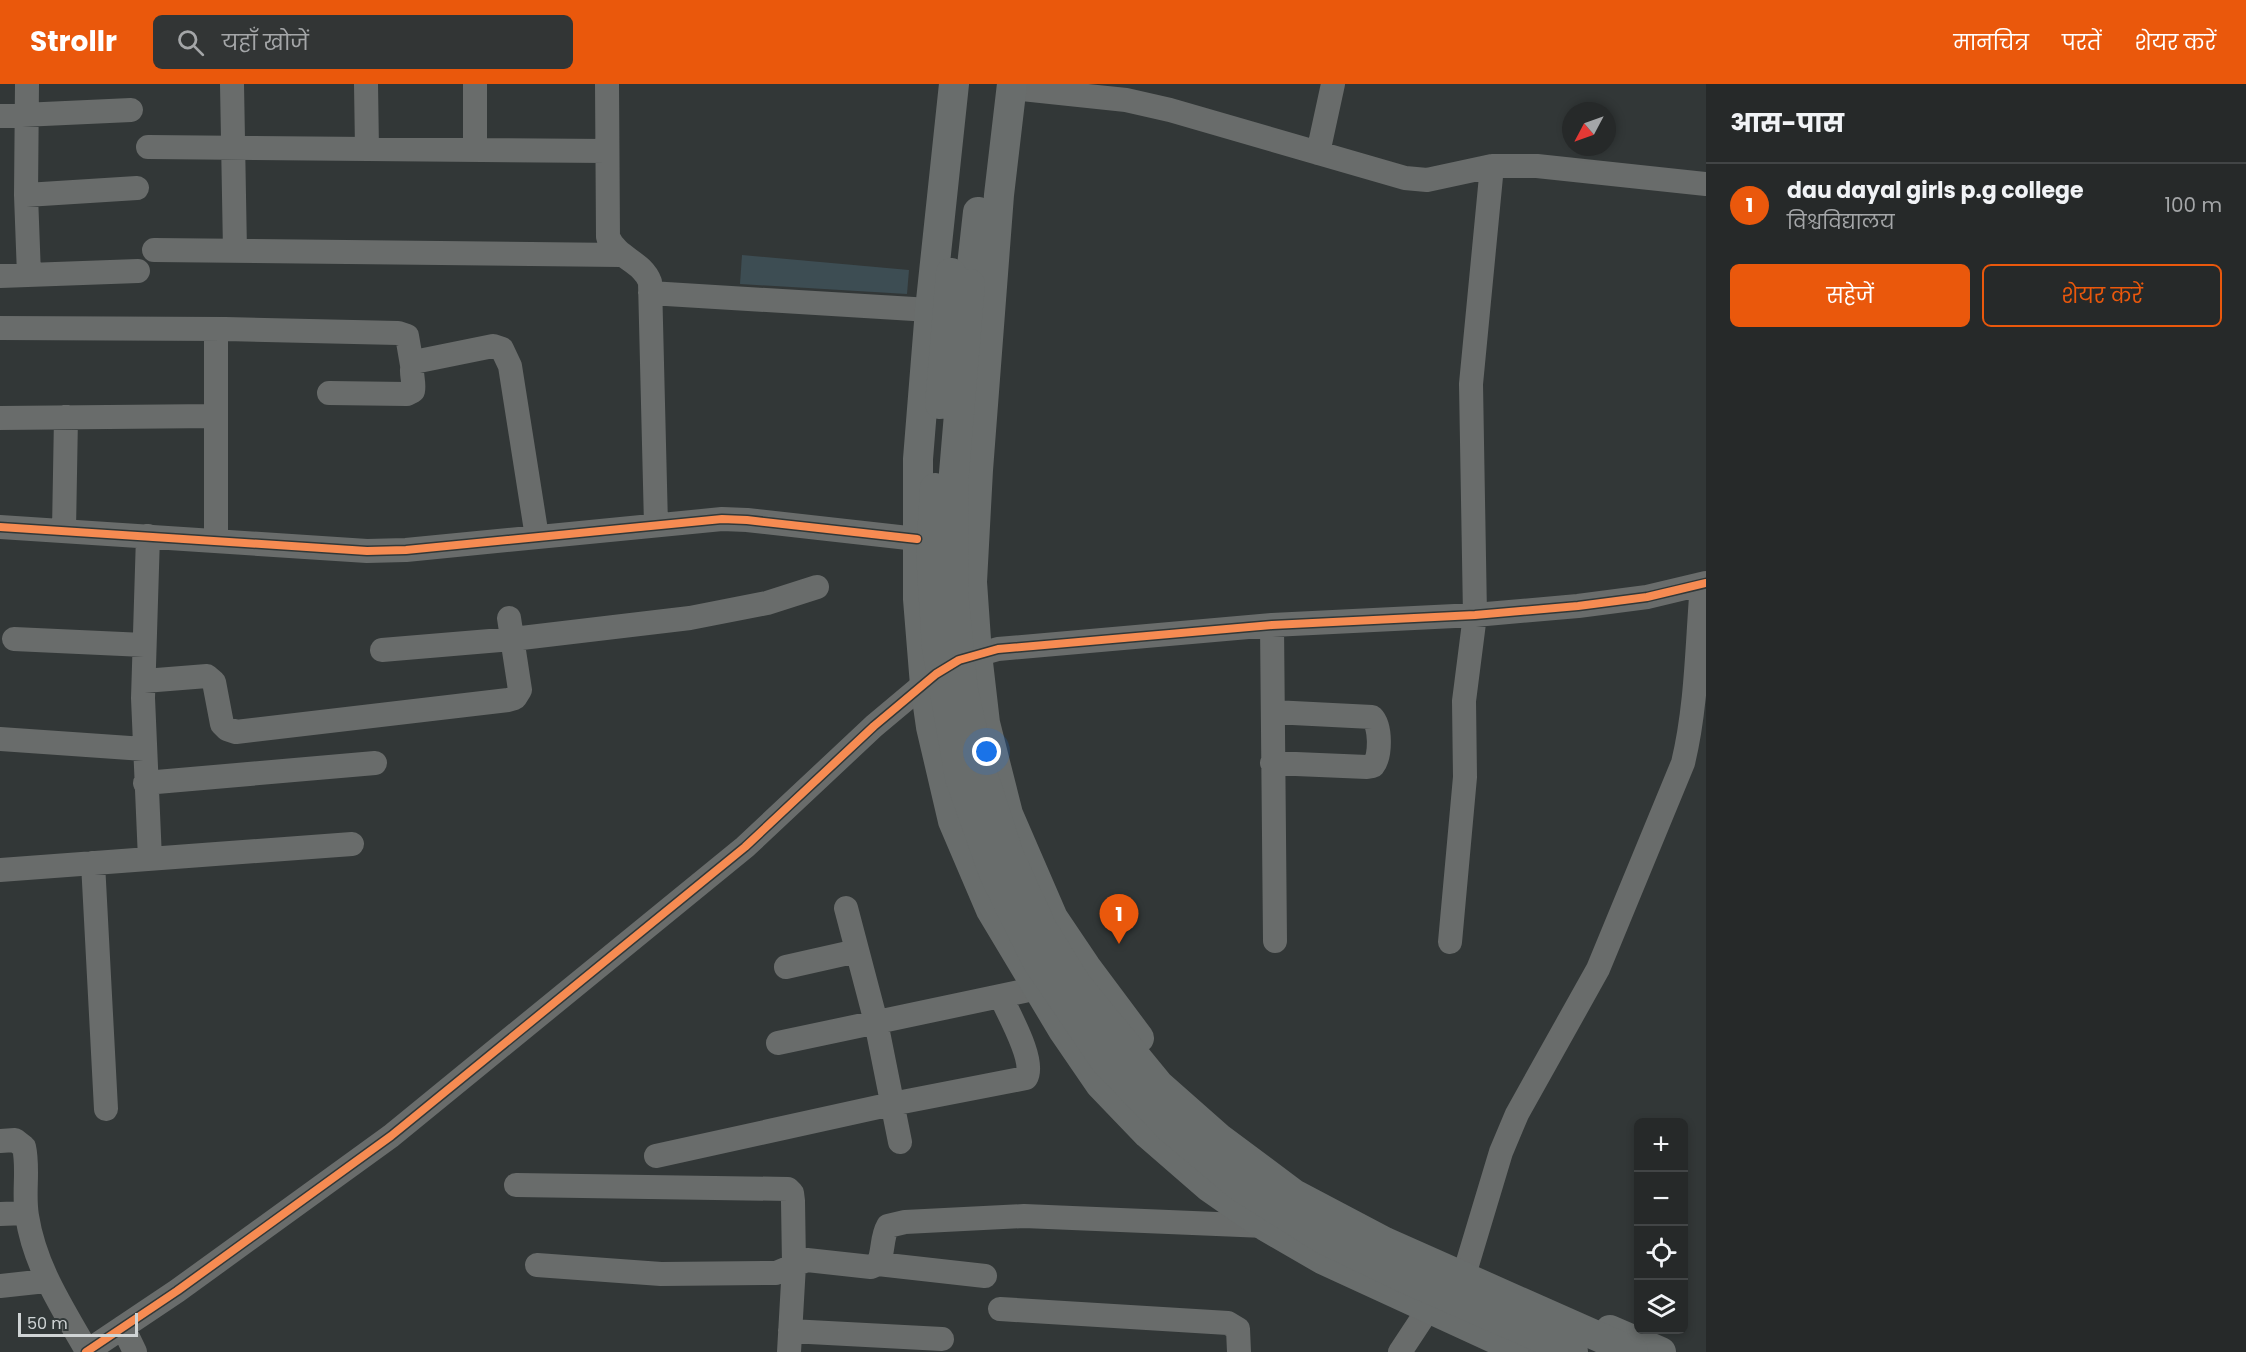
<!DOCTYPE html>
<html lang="hi">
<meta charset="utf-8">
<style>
:root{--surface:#262929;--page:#323535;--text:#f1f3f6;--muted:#a4a6a8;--line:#424546;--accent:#ea580c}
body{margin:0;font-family:Poppins,"Noto Sans Devanagari",sans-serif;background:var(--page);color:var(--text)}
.controls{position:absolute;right:18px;bottom:18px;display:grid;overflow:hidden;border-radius:9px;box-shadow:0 3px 9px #0003}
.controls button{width:54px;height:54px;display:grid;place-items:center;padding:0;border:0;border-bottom:2px solid var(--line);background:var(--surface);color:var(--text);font:30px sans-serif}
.compass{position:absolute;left:1562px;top:18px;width:54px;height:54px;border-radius:50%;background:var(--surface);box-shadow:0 3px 9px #0003;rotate:229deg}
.scale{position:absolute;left:18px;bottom:15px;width:120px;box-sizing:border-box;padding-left:6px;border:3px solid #d0d4d5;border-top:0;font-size:16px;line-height:21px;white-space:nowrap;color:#d0d4d5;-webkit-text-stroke:4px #313838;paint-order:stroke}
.you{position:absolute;left:987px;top:668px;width:21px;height:21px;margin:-15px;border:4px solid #fff;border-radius:50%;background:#1a73e8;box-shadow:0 0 0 9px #1a73e833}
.badge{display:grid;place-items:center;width:39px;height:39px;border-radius:50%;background:var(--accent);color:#fff;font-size:20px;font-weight:700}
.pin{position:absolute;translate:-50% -50px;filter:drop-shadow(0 2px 3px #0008)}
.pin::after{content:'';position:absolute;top:32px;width:21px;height:18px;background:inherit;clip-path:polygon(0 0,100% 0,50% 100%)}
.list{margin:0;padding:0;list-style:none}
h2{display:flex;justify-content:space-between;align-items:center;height:78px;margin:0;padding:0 24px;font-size:26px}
h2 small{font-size:20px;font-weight:400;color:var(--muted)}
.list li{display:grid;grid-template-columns:39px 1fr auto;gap:18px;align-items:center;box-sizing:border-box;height:84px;padding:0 24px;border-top:2px solid var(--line)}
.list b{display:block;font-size:22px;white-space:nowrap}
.list p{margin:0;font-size:20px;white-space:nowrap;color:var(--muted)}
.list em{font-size:20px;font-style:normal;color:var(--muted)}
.actions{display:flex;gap:12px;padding:18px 24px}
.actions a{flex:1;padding:14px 0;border:2px solid var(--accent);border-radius:9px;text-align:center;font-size:21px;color:var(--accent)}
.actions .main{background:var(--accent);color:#fff}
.icon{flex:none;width:33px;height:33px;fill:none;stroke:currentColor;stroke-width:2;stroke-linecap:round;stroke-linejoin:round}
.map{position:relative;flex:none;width:1706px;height:1268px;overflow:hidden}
header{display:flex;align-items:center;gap:36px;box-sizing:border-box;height:84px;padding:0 30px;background:var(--accent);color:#fff}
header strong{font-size:28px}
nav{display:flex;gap:33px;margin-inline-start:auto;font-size:21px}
.search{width:420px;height:54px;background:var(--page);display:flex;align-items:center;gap:15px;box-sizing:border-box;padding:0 21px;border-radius:9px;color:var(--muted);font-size:22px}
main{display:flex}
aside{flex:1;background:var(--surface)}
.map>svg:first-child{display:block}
.building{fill:#3d4d53}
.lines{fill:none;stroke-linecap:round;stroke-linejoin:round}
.minor{stroke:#696c6b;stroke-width:24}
.major{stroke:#696d6c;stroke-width:30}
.major-bridge{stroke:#696d6c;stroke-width:30}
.cycleway-casing{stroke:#313838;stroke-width:11}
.cycleway{stroke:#f68b52;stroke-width:8}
</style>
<header>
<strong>Strollr</strong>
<div class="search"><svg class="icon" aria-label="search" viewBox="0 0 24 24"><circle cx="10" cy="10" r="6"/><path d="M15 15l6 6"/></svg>यहाँ खोजें</div>
<nav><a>मानचित्र</a><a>परतें</a><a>शेयर करें</a></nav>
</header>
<main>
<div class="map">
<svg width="1706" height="1268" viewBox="0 0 1706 1268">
<rect width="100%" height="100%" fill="#323737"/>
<path class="building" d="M742 171 909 186 907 210 740 200Z"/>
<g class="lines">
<path class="minor" d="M27 0 26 111 29 191
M232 0 235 167
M366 0 367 65
M475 0V66
M607 0 608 153C618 175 642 177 650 198L656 441
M1011 4 1126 16 1170 26 1405 94 1427 96 1492 82H1537L1706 100
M0 32 131 26
M148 63 607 67
M1318 69 1333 0
M26 111 137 104
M154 166 620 171
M0 192 138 187
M650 209 930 226
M0 244 225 245 398 249 407 252 412 281
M216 245V456
M329 309 407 310 413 307C415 297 409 287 414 278L493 262 502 265 510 282 537 453
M0 334 216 332
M0 443 367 467 406 466 722 435 747 436 917 455
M64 446 66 333
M148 452 143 614 150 775
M1272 541 1275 857
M14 555 144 561
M382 566 513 555 690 534 767 519 817 503
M144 597 207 592 214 598 222 640 227 645 236 648 508 616 515 614 520 606 509 534
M0 655 144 665
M1272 679 1367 683 1373 682C1381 672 1381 642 1372 633L1273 628
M145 699 375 679
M93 779 106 1025
M0 786 352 760
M846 824 876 938 900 1058
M1450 858 1465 693 1464 617 1475 531 1471 300 1492 82
M786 883 857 867
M778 959 1038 904
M0 1057 15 1056 24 1063C29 1085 23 1109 27 1132 35 1183 62 1223 87 1267
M656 1072 892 1020 1026 994C1036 977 1009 931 1001 913
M516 1101 788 1105 792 1109 793 1117 794 1181 789 1268
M0 1130 26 1129
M878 1180 985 1192
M537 1181 661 1190 776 1189 807 1176 871 1183 878 1180C884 1168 881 1154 888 1142L905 1138 1024 1132 1265 1142
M1467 1181 1501 1068 1517 1030 1598 885 1683 679C1697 621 1697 559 1702 500
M0 1202 46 1197
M1000 1225 1228 1239 1238 1245 1239 1268
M123 1243 135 1268
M790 1247 942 1255
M86 1268 177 1207 391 1052 745 763 874 642 936 590 959 576 998 565 1272 541 1475 531 1578 522 1647 513 1706 499
M1400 1268 1429 1224"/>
<path class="major" d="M954 0 930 226 918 375V515L925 601 931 643 953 737 991 826 1063 946 1100 1000 1148 1050 1209 1103 1265 1142 1322 1175 1524 1268
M1012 0 999 111 978 386 972 498 977 570 985 639 1008 730 1053 834 1086 883 1139 954
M970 200 978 128
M1610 1246 1661 1268"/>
<path class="major-bridge" d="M970 200 954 389 953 507 963 606 982 689 1010 774 1042 844 1077 901 1159 1001 1219 1054 1294 1110 1385 1158 1633 1268
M940 320 951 189
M935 404 931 470 937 564 960 694 994 790 1037 877 1105 977 1171 1045 1239 1102 1323 1155 1402 1193 1573 1268"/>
<g class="cycleway-casing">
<path id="cycleway" d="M0 443 367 467 406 466 722 435 747 436 917 455
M86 1268 177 1207 391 1052 745 763 874 642 936 590 959 576 998 565 1272 541 1475 531 1578 522 1647 513 1706 499"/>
</g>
<use href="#cycleway" class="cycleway"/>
</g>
</svg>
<div class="controls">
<button>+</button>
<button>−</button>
<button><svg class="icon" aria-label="locate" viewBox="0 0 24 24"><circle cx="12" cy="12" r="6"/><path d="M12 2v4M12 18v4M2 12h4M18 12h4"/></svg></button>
<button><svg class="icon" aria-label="layers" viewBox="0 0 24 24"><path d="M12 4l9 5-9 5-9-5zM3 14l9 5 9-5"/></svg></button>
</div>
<svg class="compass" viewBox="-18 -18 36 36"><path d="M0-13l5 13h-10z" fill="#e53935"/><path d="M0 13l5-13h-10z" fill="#a4a6a8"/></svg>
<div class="scale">50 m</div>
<div class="you"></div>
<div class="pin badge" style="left:1119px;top:860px">1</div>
</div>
<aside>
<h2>आस-पास<small></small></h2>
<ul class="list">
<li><span class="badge">1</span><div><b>dau dayal girls p.g college</b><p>विश्वविद्यालय</p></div><em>100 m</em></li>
</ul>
<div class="actions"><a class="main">सहेजें</a><a>शेयर करें</a></div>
</aside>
</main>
